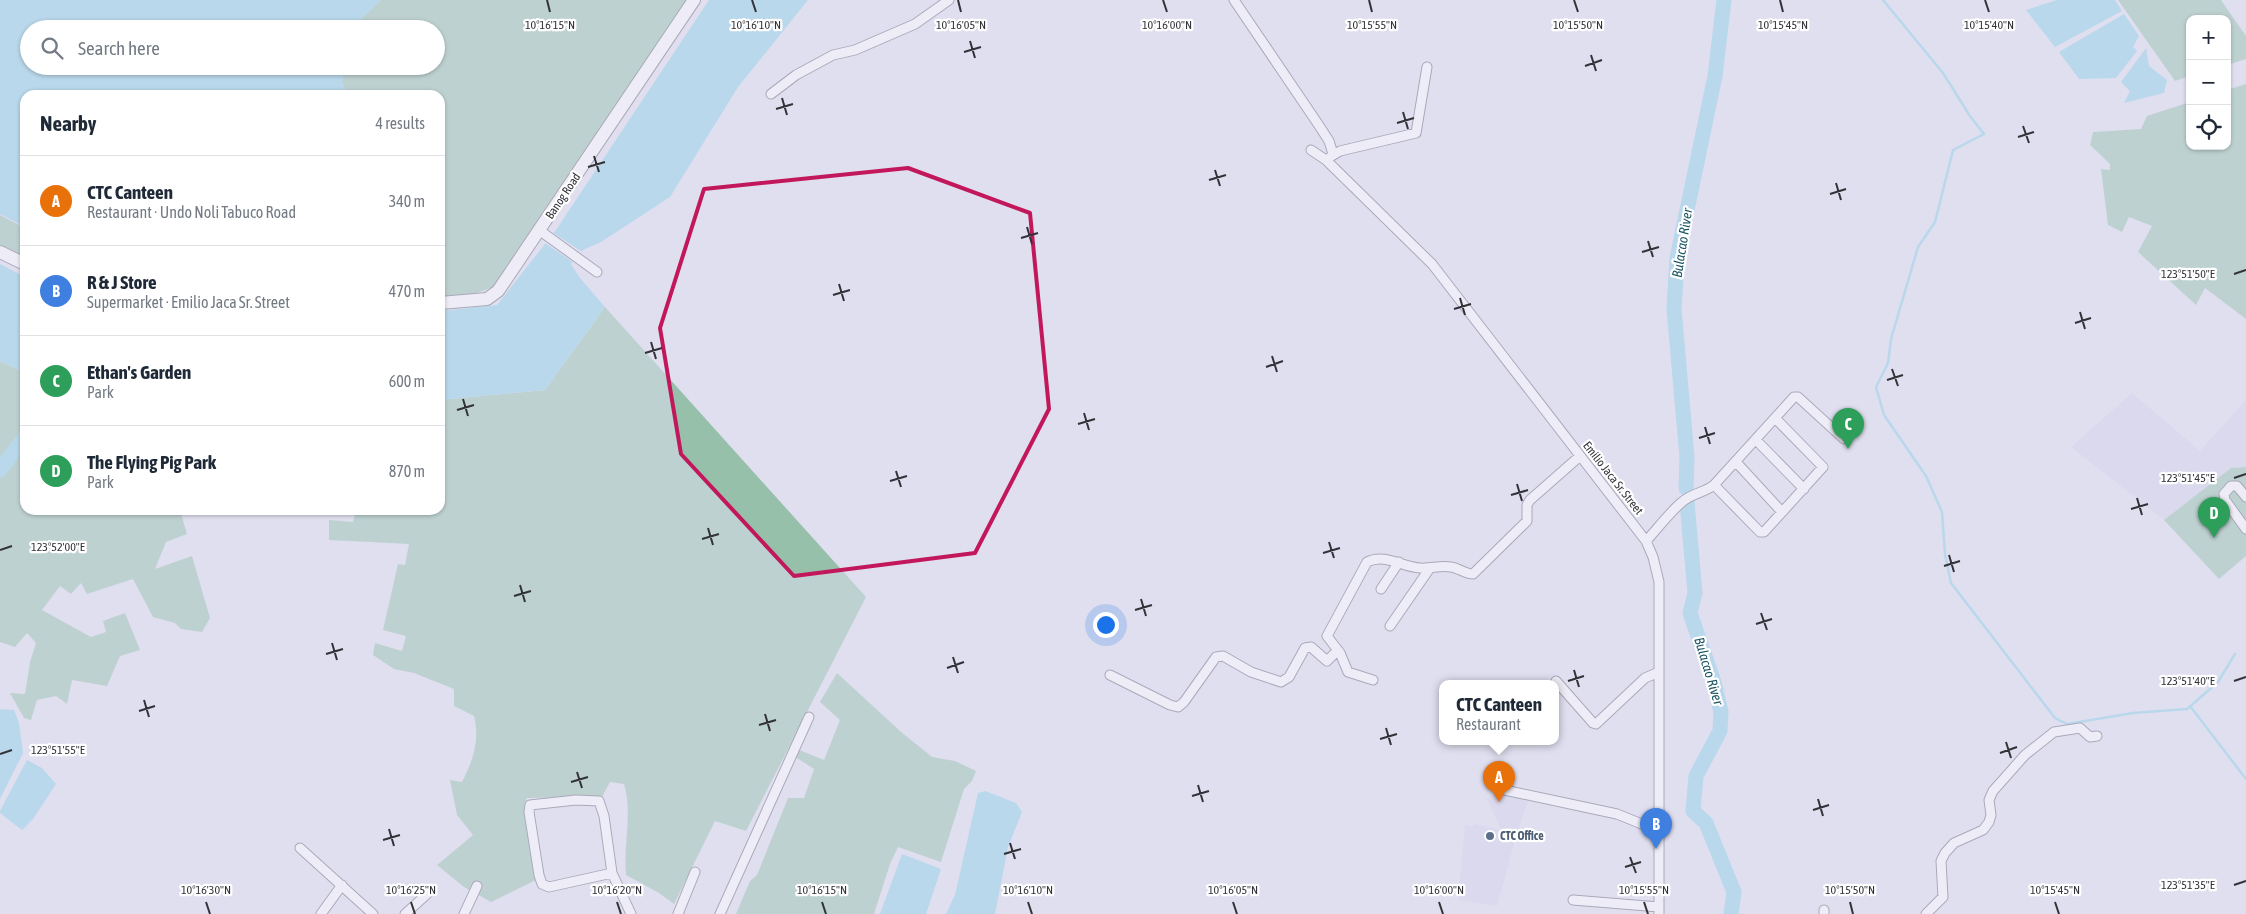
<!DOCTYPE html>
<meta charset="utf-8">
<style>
:root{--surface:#fff;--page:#f2f2f3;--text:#1f2937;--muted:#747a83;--line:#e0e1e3;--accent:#7d35a7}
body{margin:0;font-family:"Asap Condensed",sans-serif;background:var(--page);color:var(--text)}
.controls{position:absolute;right:15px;top:15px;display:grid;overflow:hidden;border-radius:10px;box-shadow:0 1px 4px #0004}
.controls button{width:45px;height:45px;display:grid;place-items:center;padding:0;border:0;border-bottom:1px solid var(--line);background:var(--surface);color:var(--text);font:25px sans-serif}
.you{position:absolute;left:1105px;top:624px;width:18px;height:18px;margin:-12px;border:4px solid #fff;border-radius:50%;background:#1a73e8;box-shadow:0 0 0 8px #1a73e833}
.badge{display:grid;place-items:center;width:32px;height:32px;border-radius:50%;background:var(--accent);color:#fff;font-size:16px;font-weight:700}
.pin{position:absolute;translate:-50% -41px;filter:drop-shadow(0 1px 2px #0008)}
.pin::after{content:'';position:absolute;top:26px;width:18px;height:15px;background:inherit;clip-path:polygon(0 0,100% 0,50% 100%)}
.popup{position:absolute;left:1439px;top:680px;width:120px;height:65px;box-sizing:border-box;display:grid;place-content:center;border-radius:10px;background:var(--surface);filter:drop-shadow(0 1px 4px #0005);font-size:16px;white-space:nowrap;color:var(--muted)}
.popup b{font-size:19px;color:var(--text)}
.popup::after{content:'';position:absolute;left:50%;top:100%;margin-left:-10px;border:10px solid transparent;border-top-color:var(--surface)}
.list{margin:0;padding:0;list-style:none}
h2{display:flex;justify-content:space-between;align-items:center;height:65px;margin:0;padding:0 20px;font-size:21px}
h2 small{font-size:16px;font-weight:400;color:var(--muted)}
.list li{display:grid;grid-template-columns:32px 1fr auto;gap:15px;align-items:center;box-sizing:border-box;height:90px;padding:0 20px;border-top:1px solid var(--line)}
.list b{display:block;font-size:19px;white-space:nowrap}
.list p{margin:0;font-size:16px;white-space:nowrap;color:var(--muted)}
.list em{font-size:16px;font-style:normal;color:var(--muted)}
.icon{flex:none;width:28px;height:28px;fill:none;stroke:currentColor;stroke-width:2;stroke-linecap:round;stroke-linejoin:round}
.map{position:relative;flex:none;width:2246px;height:914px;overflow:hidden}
.search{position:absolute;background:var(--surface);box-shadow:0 1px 4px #0004;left:20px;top:20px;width:425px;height:55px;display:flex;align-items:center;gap:12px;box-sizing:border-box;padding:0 18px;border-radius:28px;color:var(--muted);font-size:19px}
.panel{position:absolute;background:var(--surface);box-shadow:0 1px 4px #0004;left:20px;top:90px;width:425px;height:425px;border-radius:15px}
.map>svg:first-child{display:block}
.built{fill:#d4d2e9}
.green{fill:#96c0aa}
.water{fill:#8ad0e4}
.pier{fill:#e0dff0}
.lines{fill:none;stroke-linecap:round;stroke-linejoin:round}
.stream{stroke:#8ad0e4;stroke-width:2.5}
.river{stroke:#8ad0e4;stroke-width:15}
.street-casing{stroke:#696877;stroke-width:11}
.secondary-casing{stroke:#696877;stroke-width:14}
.street{stroke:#fff;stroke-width:9}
.secondary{stroke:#fff;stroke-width:12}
.marked{fill:none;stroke:#c2185b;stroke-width:4;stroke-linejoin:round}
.ticks{fill:none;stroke:#323238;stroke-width:2}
.service-dot{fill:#5c6f8a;stroke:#fff;stroke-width:2}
.labels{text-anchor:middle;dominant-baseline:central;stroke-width:4.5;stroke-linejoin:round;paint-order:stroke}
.street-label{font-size:12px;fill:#323238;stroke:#fff}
.service-label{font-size:12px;font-weight:bold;fill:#4e5e75;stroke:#fff;text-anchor:start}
.water-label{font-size:14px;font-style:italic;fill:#1b5563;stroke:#fff}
.ticks-label{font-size:12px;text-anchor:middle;fill:#323238;stroke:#fff;stroke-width:4.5;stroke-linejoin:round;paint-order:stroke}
</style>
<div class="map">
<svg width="2246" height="914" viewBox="0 0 2246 914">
<rect width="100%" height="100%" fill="#e0dff0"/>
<path class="built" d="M2132 393 2200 451 2246 400V467L2231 468 2164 520 2071 447Z
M1499 791 1529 798 1517 833 1497 906 1458 900 1465 825 1472 827 1475 824 1501 830 1487 799Z"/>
<path class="green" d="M381 0H687L493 287 474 294 440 297V95H347L342 82 345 66H436V29H357L361 19Z
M2118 0H2221L2246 36V59L2227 65V19H2190V76L2175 81Z
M2246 84V319L2205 288 2196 305 2138 252 2152 226 2129 217 2122 232 2108 225 2101 169 2110 170V164L2090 145 2093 132 2141 129 2147 116 2190 102V146H2227V90Z
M0 215 25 228V259L0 247Z
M605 307 866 597 746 831 715 821 674 904 659 893 626 875C623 845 633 813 624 784L610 782 602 797 527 798 525 803 538 879 491 902 464 887 437 865 473 835 457 815 450 780 462 782C473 760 480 741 474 716L454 706V689L414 673 394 669 373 655 375 643 402 651 406 636 383 630 398 564 405 565 409 544 329 540V520L353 522 356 510H440V400L545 390Z
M0 361 25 373V510H180L187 534 166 542 155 569 192 556 210 618 202 632 181 629 175 623 153 617 133 579 87 594 81 583 71 594 60 586 42 610 91 637 106 632 103 621 125 613 140 650 120 656 107 686 72 680 67 704 56 696 37 700 31 720 24 718 10 693 25 694 30 662 36 643 27 633 15 647 0 642Z
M2246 467V556L2219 579 2164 520 2231 468Z
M837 673 900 731 932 757 955 761 976 771 972 781 964 789 941 862 898 847 890 864 874 914H736L750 881 757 875 788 798H804L814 769 794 756 797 749 824 760 840 720 820 702Z"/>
<path class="water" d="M0 0H381L361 19 357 29H29V66H345L342 82 347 95H25V227L0 214Z
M709 0H808L738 87 670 197 601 242 583 250 571 264 580 278 605 307 545 390 440 400V311L497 305 556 230Z
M2057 0H2115L2122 11 2055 47 2026 10Z
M2124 14 2139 36 2133 47 2137 51 2116 78 2079 79 2059 52Z
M2146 48 2149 66 2167 80 2164 93 2124 103 2130 91 2121 82Z
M0 264 25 277V373L0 361Z
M0 709 14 710 19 723 23 753 0 799Z
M27 760 42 768 56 784 33 819 22 830 0 813V811Z
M985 791 1016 803 1022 812 1008 847 995 914H946L955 895 978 793Z
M902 854 941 869 926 914H880Z"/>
<path class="pier" d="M552 232 584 253 574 263 545 243Z"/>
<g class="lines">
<path class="stream" d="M1883 0 1943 73 1970 116 1984 134 1953 150 1935 222 1918 247 1891 339 1888 363 1876 387 1884 415 1926 476 1942 512 1945 554 1951 583 2055 718 2067 724 2133 713 2187 709 2218 682 2235 654
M2190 706 2246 779"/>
<path class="river" d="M0 470 25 437
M1686 488 1687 457 1674 309 1677 258 1715 76 1724 0
M1687 502 1695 593 1690 613 1714 682 1721 712 1720 731 1696 776 1693 811 1706 823 1734 892 1731 914"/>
<g class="street-casing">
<path id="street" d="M1234 0 1318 124 1329 141 1333 154
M771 94 796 75 833 55 855 50 915 24 949 0
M1311 150 1326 160 1432 264 1646 541 1653 557 1659 582V914
M1330 157 1340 151 1416 133 1427 67
M539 230 597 272
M1756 440 1804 489
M1736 462 1782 512
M1714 485 1760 532H1764L1823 467 1776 419
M2246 497 2237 486H2231L2224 494 2225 500 2246 529
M1646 541C1658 528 1669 513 1682 502 1692 493 1704 493 1714 485L1794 397H1798L1844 439
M1381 589 1399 562
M1390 626 1430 568
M1110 675 1170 705 1178 707 1184 702 1216 657 1223 656 1251 672 1281 682 1289 677 1305 648 1311 647 1327 661 1338 650
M1373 680 1348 672 1340 653 1327 636 1367 562C1385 553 1402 567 1420 568 1430 569 1441 565 1451 567 1459 568 1465 574 1473 574L1527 521V505L1530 500 1580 456
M1556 681 1593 723 1596 724 1645 678 1659 672
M1500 789 1617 814 1659 831
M300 848 373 914
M612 873 549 887 542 884 539 875 529 812 530 805 576 800 599 801 604 816 612 873 631 914
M1573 900 1659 907
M1824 910V914
M321 914 342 885
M405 914 427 894
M464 914 477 886
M678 914 695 872
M720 914 809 717
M1926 914 1943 897 1941 861 1945 853 1954 843 1983 830 1989 822 1991 815 1989 800 1993 791 2025 755 2054 732 2080 728 2090 737 2097 736"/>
</g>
<g class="secondary-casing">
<path id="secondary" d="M0 252 25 264
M440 303 487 299 498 291 694 0"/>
</g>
<use href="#street" class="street"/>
<use href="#secondary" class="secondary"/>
</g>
<path d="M0 0H2246V914H0ZM908 168 1030 213 1049 409 975 553 794 576 681 454 660 328 704 189Z" fill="#e0dff0" fill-opacity=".55" fill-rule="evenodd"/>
<path class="marked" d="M908 168 1030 213 1049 409 975 553 794 576 681 454 660 328 704 189Z"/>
<path class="ticks" d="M547 0 550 12M752 0 756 12M958 0 961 12M1163 0 1167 12M1369 0 1372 12M1574 0 1578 12M1780 0 1783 12M1985 0 1989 12M970 41 975 58M964 52 981 47M1591 55 1596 71M1585 66 1602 60M782 98 787 115M776 109 793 104M1403 112 1408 129M1397 123 1414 118M2023 126 2029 143M2018 137 2034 132M594 156 599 172M588 167 605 162M1215 170 1220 186M1209 180 1226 175M1836 183 1841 200M1830 194 1846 189M1027 227 1032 244M1021 238 1038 233M1648 241 1653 257M1642 252 1659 247M2234 274 2246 270M839 284 844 301M833 295 850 290M1460 298 1465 315M1454 309 1471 304M2080 312 2085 329M2075 323 2091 318M651 342 656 359M645 353 662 348M1272 356 1277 372M1266 367 1283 361M1892 369 1898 386M1887 380 1903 375M463 399 468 416M457 410 474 405M1084 413 1089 430M1078 424 1095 419M1705 427 1710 444M1699 438 1715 433M896 471 901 487M2234 478 2246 474M890 481 907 476M1517 484 1522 501M1511 495 1528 490M2137 498 2142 515M2131 509 2148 504M708 528 713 545M702 539 719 534M1329 542 1334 558M0 550 12 546M1323 553 1340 548M1949 555 1954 572M1944 566 1960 561M520 585 525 602M514 596 531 591M1141 599 1146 616M1135 610 1152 605M1761 613 1767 630M1756 624 1772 619M332 643 337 660M326 654 343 649M953 657 958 673M947 668 964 662M1574 670 1579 687M1568 681 1584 676M2234 681 2246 677M144 700 149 717M139 711 155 706M765 714 770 731M759 725 776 720M1386 728 1391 745M1380 739 1397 734M2006 742 2011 758M2000 753 2017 747M0 754 12 750M577 772 582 788M571 782 588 777M1198 785 1203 802M1192 796 1209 791M1818 799 1823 816M1813 810 1829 805M389 829 394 846M383 840 400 835M1010 843 1015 859M1004 854 1021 849M1630 857 1636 873M1625 867 1641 862M2234 885 2246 881M206 902 210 914M411 902 415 914M617 902 621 914M822 902 826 914M1028 902 1032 914M1233 902 1237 914M1439 902 1443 914M1644 902 1648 914M1850 902 1853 914M2055 902 2059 914"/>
<circle class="service-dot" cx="1490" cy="836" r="5"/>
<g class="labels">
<g class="street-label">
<text transform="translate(563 196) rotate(-56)">Banog Road</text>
<text transform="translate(1613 478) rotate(52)">Emilio Jaca Sr. Street</text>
</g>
<g class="service-label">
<text x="1500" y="836">CTC Office</text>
</g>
<g class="water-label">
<text transform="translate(1682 243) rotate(-81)">Bulacao River</text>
<text transform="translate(1709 671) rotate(73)">Bulacao River</text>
</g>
</g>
<g class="ticks-label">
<text x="550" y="29">10°16'15"N</text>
<text x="756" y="29">10°16'10"N</text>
<text x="961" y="29">10°16'05"N</text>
<text x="1167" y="29">10°16'00"N</text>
<text x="1372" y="29">10°15'55"N</text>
<text x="1578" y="29">10°15'50"N</text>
<text x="1783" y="29">10°15'45"N</text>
<text x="1989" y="29">10°15'40"N</text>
<text x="2188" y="278">123°51'50"E</text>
<text x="2188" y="482">123°51'45"E</text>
<text x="58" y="551">123°52'00"E</text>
<text x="2188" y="685">123°51'40"E</text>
<text x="58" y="754">123°51'55"E</text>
<text x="2188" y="889">123°51'35"E</text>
<text x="206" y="894">10°16'30"N</text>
<text x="411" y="894">10°16'25"N</text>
<text x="617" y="894">10°16'20"N</text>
<text x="822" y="894">10°16'15"N</text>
<text x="1028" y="894">10°16'10"N</text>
<text x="1233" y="894">10°16'05"N</text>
<text x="1439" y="894">10°16'00"N</text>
<text x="1644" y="894">10°15'55"N</text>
<text x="1850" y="894">10°15'50"N</text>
<text x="2055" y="894">10°15'45"N</text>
</g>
</svg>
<div class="controls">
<button>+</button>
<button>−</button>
<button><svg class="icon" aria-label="locate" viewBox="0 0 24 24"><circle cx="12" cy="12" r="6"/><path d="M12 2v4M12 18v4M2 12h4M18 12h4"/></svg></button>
</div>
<div class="you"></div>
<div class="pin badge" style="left:1499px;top:802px;background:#e8710a">A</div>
<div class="popup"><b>CTC Canteen</b>Restaurant</div>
<div class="pin badge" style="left:1656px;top:849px;background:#3f7fe0">B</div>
<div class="pin badge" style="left:1848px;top:449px;background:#2e9e5b">C</div>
<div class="pin badge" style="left:2214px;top:538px;background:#2e9e5b">D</div>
<div class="search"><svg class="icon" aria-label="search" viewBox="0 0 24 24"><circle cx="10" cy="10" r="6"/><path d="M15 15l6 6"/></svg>Search here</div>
<section class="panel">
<h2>Nearby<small>4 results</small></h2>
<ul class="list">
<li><span class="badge" style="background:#e8710a">A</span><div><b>CTC Canteen</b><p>Restaurant · Undo Noli Tabuco Road</p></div><em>340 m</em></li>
<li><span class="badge" style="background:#3f7fe0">B</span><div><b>R &amp; J Store</b><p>Supermarket · Emilio Jaca Sr. Street</p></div><em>470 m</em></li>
<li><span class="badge" style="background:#2e9e5b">C</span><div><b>Ethan's Garden</b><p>Park</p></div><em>600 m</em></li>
<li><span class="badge" style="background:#2e9e5b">D</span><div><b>The Flying Pig Park</b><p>Park</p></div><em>870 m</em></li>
</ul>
</section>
</div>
